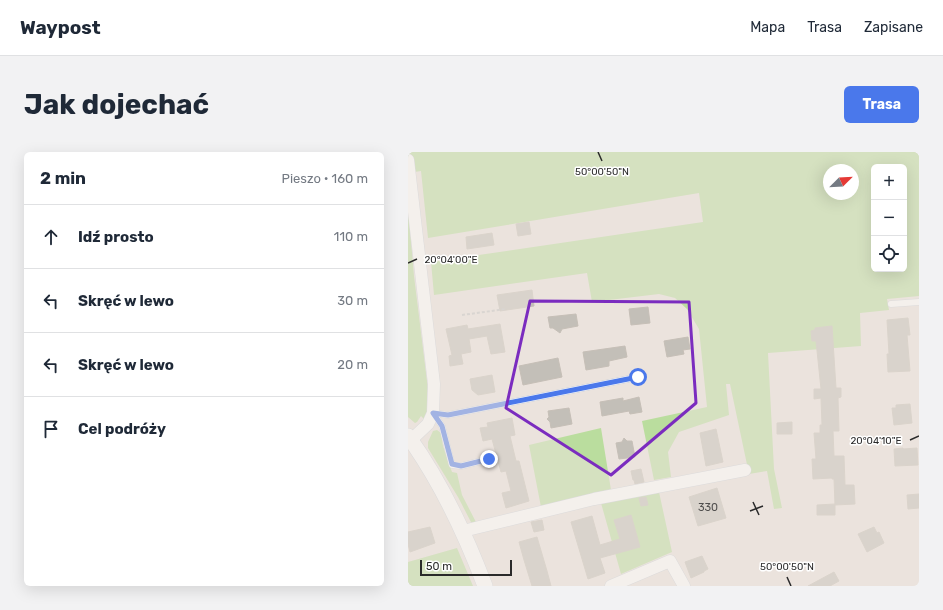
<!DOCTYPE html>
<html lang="pl">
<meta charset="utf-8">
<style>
:root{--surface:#fff;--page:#f2f2f3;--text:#1f2937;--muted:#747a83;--line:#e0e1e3;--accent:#4a78eb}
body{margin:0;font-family:Rubik,sans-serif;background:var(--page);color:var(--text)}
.controls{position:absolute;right:12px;top:12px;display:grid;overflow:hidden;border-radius:6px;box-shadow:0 4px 16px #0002}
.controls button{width:36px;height:36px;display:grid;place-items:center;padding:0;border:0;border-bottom:1px solid var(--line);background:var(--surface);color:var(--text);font:20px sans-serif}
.compass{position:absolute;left:415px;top:12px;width:36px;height:36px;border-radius:50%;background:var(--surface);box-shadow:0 4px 16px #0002;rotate:66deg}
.scale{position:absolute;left:12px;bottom:10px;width:92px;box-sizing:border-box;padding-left:4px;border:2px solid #2a2a2a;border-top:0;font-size:11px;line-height:14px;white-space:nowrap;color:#2a2a2a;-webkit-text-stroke:3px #fff;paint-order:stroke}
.stop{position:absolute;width:12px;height:12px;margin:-9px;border:3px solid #4a78eb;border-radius:50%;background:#fff}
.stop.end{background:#4a78eb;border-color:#fff;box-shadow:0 1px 4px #0008}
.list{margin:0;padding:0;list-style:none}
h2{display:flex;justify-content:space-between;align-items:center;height:52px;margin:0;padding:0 16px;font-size:17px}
h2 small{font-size:13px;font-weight:400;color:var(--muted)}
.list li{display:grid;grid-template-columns:26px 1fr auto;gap:12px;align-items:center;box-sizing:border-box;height:64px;padding:0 16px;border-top:1px solid var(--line)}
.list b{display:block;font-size:15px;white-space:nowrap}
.list em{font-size:13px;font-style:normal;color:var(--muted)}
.icon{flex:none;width:22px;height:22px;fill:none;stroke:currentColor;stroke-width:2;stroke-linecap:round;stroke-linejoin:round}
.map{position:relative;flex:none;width:511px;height:434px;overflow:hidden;border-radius:6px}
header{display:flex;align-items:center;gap:24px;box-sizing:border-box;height:56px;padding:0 20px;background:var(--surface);border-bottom:1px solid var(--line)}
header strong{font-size:19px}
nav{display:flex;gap:22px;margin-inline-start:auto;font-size:14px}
.intro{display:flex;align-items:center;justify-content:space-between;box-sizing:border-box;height:96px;padding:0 24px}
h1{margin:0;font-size:28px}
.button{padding:10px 18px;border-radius:6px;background:var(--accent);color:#fff;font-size:14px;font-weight:700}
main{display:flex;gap:24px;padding:0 24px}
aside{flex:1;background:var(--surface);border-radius:6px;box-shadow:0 4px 16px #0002}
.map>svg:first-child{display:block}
.green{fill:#badd9e;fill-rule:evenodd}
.building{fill:#c3bfb8;stroke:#c6bfb7}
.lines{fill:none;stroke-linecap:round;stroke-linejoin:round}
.service-casing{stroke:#cbd0da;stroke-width:7}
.minor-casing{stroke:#cbd0da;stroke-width:13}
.tertiary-casing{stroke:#cbd0da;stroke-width:16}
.path{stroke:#c3c3c3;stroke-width:2;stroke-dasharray:3 2;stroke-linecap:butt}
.service{stroke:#fff;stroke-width:6}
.minor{stroke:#fff;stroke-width:12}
.tertiary{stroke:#fff;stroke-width:15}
.route{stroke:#4a78eb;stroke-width:5}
.marked{fill:none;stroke:#7b2cbf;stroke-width:3;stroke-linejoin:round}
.ticks{fill:none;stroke:#2a2a2a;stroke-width:1.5}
.labels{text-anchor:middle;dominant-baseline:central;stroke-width:3;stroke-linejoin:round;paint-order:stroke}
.number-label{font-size:11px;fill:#504f4e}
.ticks-label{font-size:10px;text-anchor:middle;fill:#2a2a2a;stroke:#fff;stroke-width:3;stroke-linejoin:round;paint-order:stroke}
</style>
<header>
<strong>Waypost</strong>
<nav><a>Mapa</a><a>Trasa</a><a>Zapisane</a></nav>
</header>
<div class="intro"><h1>Jak dojechać</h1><a class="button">Trasa</a></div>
<main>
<aside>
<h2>2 min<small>Pieszo · 160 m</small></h2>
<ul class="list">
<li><svg class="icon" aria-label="ahead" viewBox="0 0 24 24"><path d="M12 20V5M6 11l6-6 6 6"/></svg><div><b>Idź prosto</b></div><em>110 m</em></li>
<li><svg class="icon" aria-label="left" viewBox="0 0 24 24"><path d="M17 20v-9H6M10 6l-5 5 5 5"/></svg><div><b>Skręć w lewo</b></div><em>30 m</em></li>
<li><svg class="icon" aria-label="left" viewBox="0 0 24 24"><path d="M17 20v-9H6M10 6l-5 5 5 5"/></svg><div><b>Skręć w lewo</b></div><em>20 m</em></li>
<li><svg class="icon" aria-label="arrive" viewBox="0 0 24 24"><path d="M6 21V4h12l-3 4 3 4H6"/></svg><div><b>Cel podróży</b></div></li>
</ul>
</aside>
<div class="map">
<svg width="511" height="434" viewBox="0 0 511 434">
<rect width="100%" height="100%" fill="#ebe3dd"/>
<path class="green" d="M0 0H511V144L479 147 481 158 452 161 453 194 360 201 366 317 374 356 366 357 359 319 341 322 322 232H318L321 263 271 280 260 300 263 325 246 328 234 269 299 255 291 177 279 157 267 146 251 142 184 150 179 121 26 143 23 110 295 70 291 41 20 86 13 19 0 21ZM466 15H496V117H466ZM421 18H445V42H421Z
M0 54 6 124 20 237 19 260 16 267 13 264 9 270 7 271 0 265Z
M193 276 203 338 133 355 121 293Z
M29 278 33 281 35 294 44 320 49 321 54 343 69 372H64L50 345 20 296V290L25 279Z
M251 340 264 400 213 422 193 351Z
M49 396 65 434H0V410Z"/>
<path class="building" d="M121 70 123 82 110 84 108 72Z
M84 81 86 93 59 97 58 85Z
M124 138 126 154 92 159 89 143Z
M240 155 242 171 223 173 221 157Z
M168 162 170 174 154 177 152 181 145 176H142L140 165Z
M500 166 502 183H499L502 219 480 220 479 202H481L479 168Z
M92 172 97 200 83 202 79 184 61 187 63 200 53 202 55 212 42 214 41 204 44 203 38 177 59 173 60 177Z
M424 174 428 236H433V245L430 246 431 279H425L426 304H436L437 333H446L447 352 427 353 426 327H424V326L405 327 404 307H408L406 281H412V273H414L413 246 406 247V237H413L408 189H404L403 179 407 178V176Z
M280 185 282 197 275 198 276 202 259 205 256 189Z
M217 194 219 205 201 209V214L178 218 175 200Z
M150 206 154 225 115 233 111 214Z
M84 223 87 240 70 243 64 238 62 227Z
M231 245 234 260 222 262 221 259 194 264 192 250 215 246V249Z
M502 252 504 271 486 273 484 256H488V253Z
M161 256 164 272 143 276 142 270 139 267 141 265 140 259Z
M104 266 107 283 102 284 108 309H111L121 349 98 356 94 341 103 339 98 319 93 320 84 287 75 289 72 276 80 275 79 271Z
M384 270V282H369V271Z
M308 277 315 310 298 314 292 281Z
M216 286 219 289H224L227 305 211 307 208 291 214 290Z
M495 296V297L509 296 510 313 487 314 486 297Z
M233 317 236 330 227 332 226 328H225L223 319Z
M309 336 318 366 290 374 281 345Z
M511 342V356L500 357 499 343Z
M238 345 240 353 233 354 231 346Z
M427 352V363H409V353Z
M223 363 232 395 192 406 197 421 180 427 163 370 184 364 192 393 212 387 206 368Z
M134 368 136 378 126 380 123 370Z
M22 375 27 391 2 400 0 392V380Z
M466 375 469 381 471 380 476 391 459 400 450 382Z
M129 385 139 419 143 434H124L116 408 111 390Z
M294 404 300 417 296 419V420L283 426 277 410Z
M426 420 431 429 422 434H400Z"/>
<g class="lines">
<g class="service-casing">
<path id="service" d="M483 152 511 150
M25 261 40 263 230 225
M25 261 34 274 44 313 53 314 81 307"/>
</g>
<g class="minor-casing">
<path id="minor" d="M0 8 26 232 25 261 20 272 0 291
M55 379 186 347 337 318
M203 434 262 409 276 434"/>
</g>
<g class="tertiary-casing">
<path id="tertiary" d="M0 284C33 330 57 381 77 434"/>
</g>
<path class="path" d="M54 163 98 157"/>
<use href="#service" class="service"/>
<use href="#minor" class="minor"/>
<use href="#tertiary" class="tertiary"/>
</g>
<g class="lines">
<path class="route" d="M81 307 53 314 44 312 34 274 25 261 40 263 230 225"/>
</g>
<path d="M0 0H511V434H0ZM122 149 281 150 288 251 203 323 98 256Z" fill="#ebe3dd" fill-opacity=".55" fill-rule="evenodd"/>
<path class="marked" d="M122 149 281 150 288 251 203 323 98 256Z"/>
<path class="ticks" d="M190 0 194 9M0 111 9 107M502 288 511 284M345 350 351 363M342 359 355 354M379 425 383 434"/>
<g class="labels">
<g class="number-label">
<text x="300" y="355">330</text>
</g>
</g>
<g class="ticks-label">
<text x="194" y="23">50°00'50"N</text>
<text x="43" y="111">20°04'00"E</text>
<text x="468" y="292">20°04'10"E</text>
<text x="379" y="418">50°00'50"N</text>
</g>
</svg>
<div class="controls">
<button>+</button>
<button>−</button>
<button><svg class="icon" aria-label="locate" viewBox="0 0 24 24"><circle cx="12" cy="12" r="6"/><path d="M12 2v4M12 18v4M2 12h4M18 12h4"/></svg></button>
</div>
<svg class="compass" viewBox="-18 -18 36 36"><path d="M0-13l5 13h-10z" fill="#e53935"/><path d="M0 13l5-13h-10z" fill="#747a83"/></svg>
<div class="scale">50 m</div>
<div class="stop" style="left:230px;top:225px"></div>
<div class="stop end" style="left:81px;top:307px"></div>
</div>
</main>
